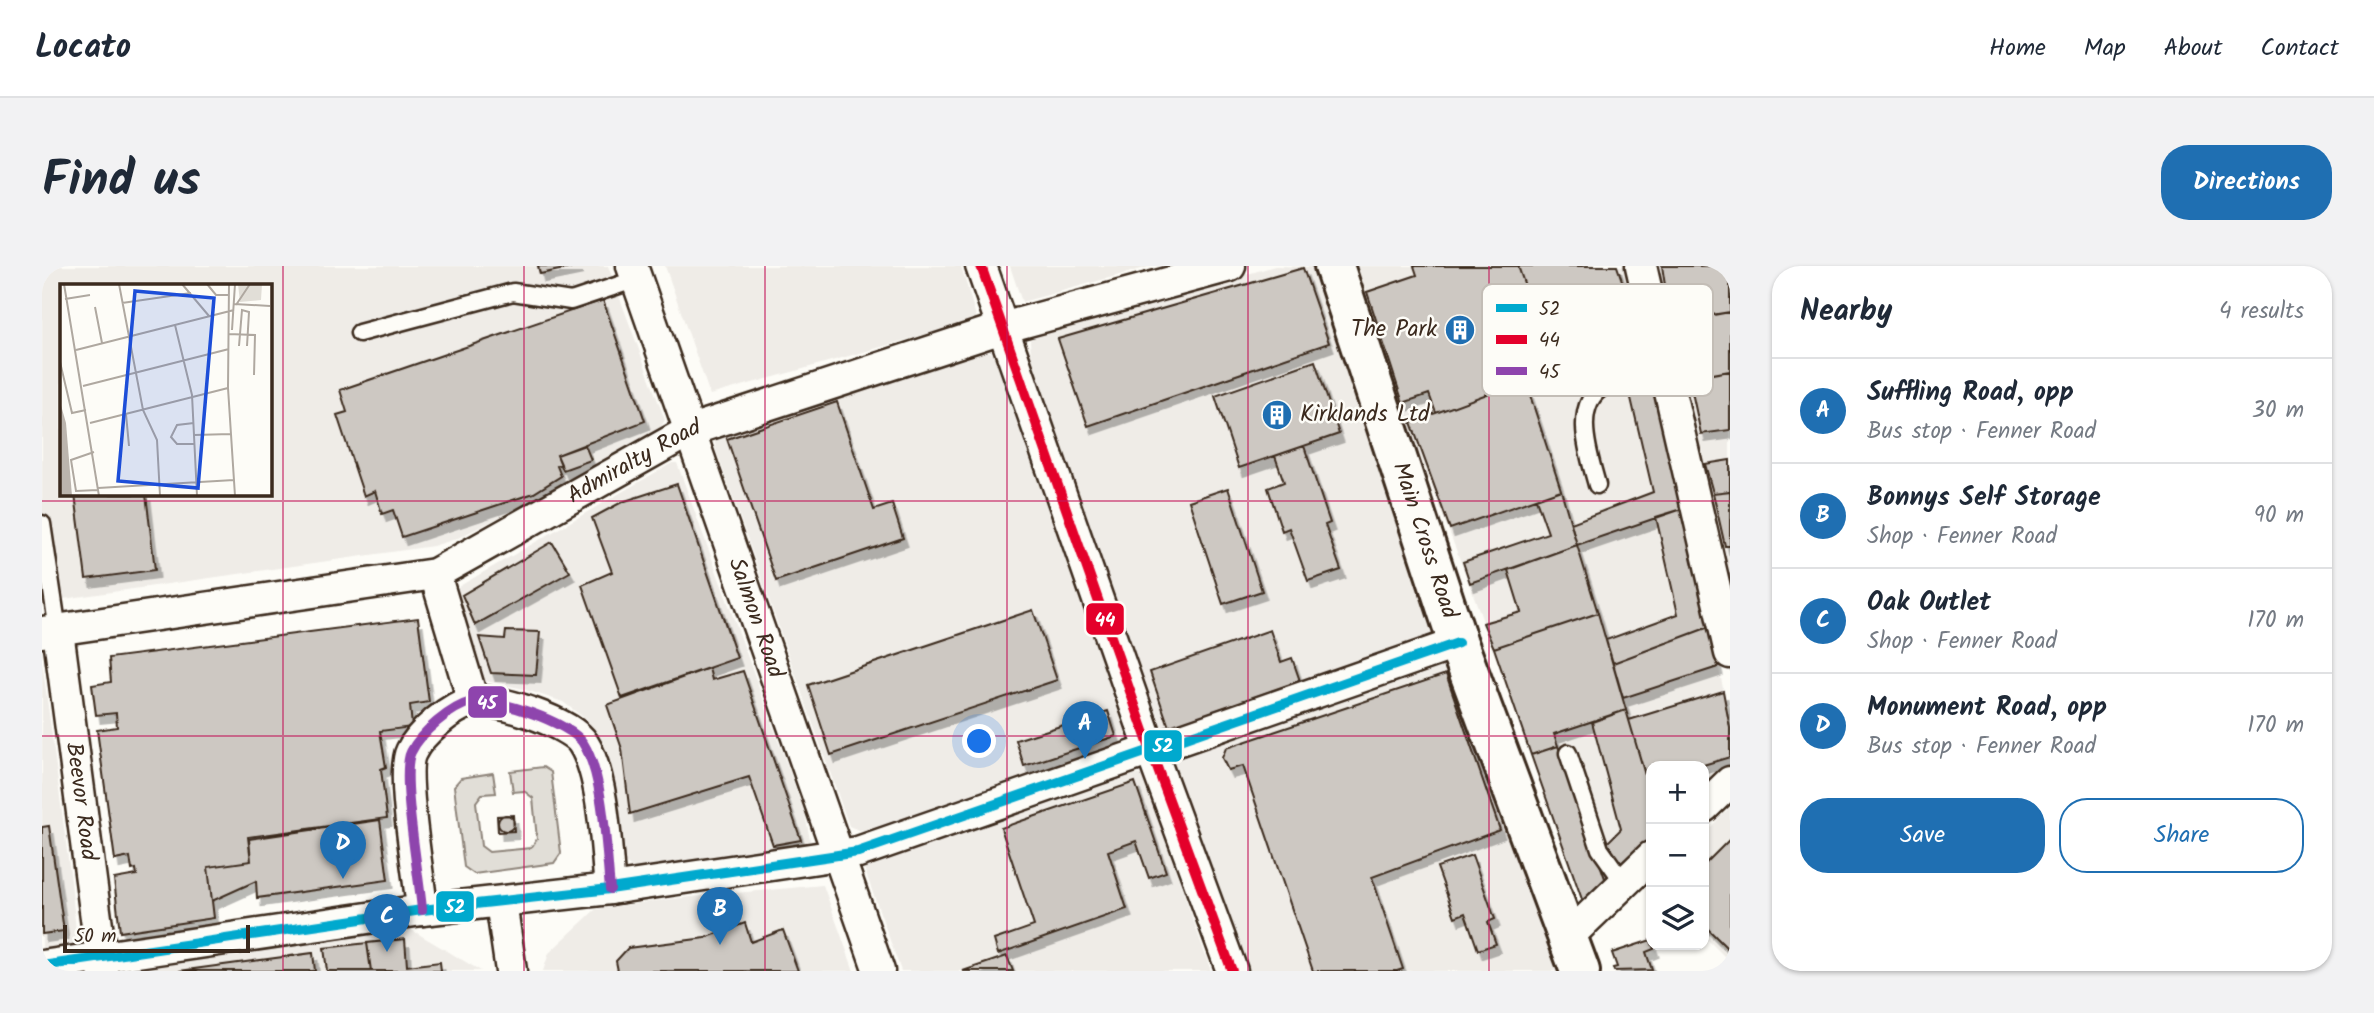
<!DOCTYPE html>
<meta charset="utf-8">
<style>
:root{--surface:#fff;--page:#f2f2f3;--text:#1f2937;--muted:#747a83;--line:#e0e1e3;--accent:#1f6fb2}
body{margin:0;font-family:Kalam,sans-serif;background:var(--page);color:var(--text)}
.controls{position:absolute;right:21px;bottom:21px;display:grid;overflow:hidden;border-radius:14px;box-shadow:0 2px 5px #0004}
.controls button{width:63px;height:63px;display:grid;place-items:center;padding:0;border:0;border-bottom:2px solid var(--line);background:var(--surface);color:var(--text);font:35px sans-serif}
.scale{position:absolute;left:21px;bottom:18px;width:187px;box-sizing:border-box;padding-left:7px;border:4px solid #3b2a1e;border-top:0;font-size:19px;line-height:24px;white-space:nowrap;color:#3b2a1e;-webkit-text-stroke:5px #fdfcf7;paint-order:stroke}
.you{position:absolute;left:938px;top:476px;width:24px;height:24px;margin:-18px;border:5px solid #fff;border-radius:50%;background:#1a73e8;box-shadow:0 0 0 10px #1a73e833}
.badge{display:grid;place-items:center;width:46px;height:46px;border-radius:50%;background:var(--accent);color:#fff;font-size:23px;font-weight:700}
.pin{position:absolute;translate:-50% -58px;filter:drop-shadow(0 2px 4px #0008)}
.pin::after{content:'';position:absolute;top:37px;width:24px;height:21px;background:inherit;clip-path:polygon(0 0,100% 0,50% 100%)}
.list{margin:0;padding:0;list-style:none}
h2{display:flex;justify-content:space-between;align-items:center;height:91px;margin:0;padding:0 28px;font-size:30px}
h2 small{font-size:23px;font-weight:400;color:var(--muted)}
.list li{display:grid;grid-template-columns:46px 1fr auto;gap:21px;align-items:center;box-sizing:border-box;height:105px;padding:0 28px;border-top:2px solid var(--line)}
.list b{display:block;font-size:26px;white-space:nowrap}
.list p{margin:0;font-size:23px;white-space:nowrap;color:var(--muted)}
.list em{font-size:23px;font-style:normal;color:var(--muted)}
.actions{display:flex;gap:14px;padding:21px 28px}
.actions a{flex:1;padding:16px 0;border:2px solid var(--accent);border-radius:28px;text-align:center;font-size:24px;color:var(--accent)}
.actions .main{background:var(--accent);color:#fff}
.icon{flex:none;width:38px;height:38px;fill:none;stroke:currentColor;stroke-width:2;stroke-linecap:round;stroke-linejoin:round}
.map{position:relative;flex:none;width:1688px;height:705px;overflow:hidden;border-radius:28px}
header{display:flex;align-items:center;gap:42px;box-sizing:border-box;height:98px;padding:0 35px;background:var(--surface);border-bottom:2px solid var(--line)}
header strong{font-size:33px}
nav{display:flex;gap:38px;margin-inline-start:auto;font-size:24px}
.intro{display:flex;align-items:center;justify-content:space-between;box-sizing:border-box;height:168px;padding:0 42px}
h1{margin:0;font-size:49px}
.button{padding:18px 32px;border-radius:28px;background:var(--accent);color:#fff;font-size:24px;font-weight:700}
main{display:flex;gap:42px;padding:0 42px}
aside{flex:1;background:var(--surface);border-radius:28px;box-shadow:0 2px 5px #0004}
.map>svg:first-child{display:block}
.built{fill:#efece7;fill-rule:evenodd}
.green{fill:#e1ded7;stroke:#8e847a;stroke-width:2}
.building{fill:#cdc8c2;stroke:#3b2a1e;stroke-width:2;filter:url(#shadow)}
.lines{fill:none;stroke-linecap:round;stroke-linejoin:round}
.lane-casing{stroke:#3b2a1e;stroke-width:21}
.street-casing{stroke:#3b2a1e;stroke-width:35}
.secondary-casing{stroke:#3b2a1e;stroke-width:44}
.lane{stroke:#fdfcf7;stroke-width:16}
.street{stroke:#fdfcf7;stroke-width:30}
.secondary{stroke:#fdfcf7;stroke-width:38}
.bus-1-casing{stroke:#fdfcf7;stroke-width:16}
.bus-2-casing{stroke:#fdfcf7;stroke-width:16}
.bus-3-casing{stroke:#fdfcf7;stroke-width:16}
.bus-1{stroke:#00a9ce;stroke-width:10}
.bus-2{stroke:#e4002b;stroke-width:10}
.bus-3{stroke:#8e44ad;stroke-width:10}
.grid{fill:none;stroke:#c2185b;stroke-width:2;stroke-opacity:0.55}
.labels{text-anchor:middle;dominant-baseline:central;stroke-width:5;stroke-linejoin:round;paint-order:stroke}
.poi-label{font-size:23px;fill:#3b2a1e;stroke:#fdfcf7;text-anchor:end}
.street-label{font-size:23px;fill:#3b2a1e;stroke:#fdfcf7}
.inset-road{fill:none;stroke:#afa8a0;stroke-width:2}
.view{fill:#1d4ed8;fill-opacity:0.15;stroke:#1d4ed8;stroke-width:3.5}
.inset-edge{fill:none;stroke:#3b2a1e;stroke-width:3.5}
.key{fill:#fdfcf7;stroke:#c3bdb6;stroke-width:2}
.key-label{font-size:19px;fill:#3b2a1e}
.line-badge{stroke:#fdfcf7;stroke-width:2.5}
.badge-label{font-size:19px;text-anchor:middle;font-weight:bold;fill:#fff}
</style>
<header>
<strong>Locato</strong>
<nav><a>Home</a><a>Map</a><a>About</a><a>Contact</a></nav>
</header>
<div class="intro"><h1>Find us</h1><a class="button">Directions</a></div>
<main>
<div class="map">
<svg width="1688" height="705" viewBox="0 0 1688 705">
<defs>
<filter id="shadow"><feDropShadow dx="4.5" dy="8" stdDeviation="0" flood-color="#0004"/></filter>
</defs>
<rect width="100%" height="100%" fill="#fdfcf7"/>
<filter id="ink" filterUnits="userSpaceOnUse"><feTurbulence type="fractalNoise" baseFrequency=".0143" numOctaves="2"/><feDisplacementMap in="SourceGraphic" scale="14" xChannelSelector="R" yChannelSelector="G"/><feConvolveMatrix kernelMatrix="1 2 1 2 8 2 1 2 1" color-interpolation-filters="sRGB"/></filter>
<g filter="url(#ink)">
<path class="built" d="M0 0H566L623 154 618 162 507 226 414 273 391 280 0 336ZM19 19H228V228H19Z
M623 0H919L935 54 668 129Z
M968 0H1110L980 36Z
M1233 0 1270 1 1395 358V368L1386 374 1123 466 1117 462 989 91 988 74 994 70Z
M1305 0H1592L1688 455V497L1662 523V500H1609V574L1542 639 1433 333Z
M1612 0H1688V319Z
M939 85 949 86 954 92 1088 467 1085 477 1080 482 824 567 807 560 674 184 672 172 675 167Z
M630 197H635L763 548 768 574 762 581 603 605 590 603 577 591 565 497 560 478 545 454 521 436 478 422 443 415 419 354 411 328 416 321Z
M0 395 29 615 38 705H0Z
M1398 401H1408L1518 705H1204L1136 512 1132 505V495L1137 488Z
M1092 508 1099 509 1103 516 1169 705H859L822 602 831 595Z
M1688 541V696L1662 670V568Z
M781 619 812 705H501L507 687 554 643 628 633Z
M368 663 439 705H76L79 700 99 697Z"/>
<path class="green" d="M501 501 509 506 519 587 512 597 432 608 422 601 412 520 419 512 451 507 454 527 440 528 434 536 439 580 447 586 489 582 495 573 491 532 482 525 471 526 468 505Z"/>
<path class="building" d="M496 0H537L498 8Z
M1372 0H1476L1512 103 1394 147 1387 128 1361 137 1325 26 1375 9Z
M1476 0H1575L1600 73 1512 103Z
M1620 0H1688V46L1651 52 1647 23 1624 26Z
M1261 2 1287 77 1046 160 1016 73Z
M561 34 603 155 515 189 519 198 515 200 519 210 492 227 360 271 351 244 340 248 333 225 322 230 295 149 305 146 298 124Z
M1688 46V105L1647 112 1633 56Z
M1600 73 1640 243 1535 279 1529 257 1611 226 1577 81Z
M1273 95 1297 168 1197 202 1173 130Z
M1688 105V164L1659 168 1647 112Z
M1483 114 1519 224 1408 263 1369 156Z
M795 136 832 244 850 238 861 272 734 315 685 173Z
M543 179 549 194 521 204 515 189Z
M1262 180 1288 257 1283 259 1299 304 1266 315 1247 262 1240 265 1226 222 1242 216 1233 190Z
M1688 194V225L1671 227 1663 198Z
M635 218 695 392 580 432 540 319 570 306 550 252 580 236Z
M1186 222 1220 325 1181 338 1147 235Z
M1519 224 1535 279 1428 317 1421 296 1506 267 1494 233Z
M1688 225V280H1683L1671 227Z
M33 228H104L113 304 44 313Z
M1640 243 1667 361 1571 397 1564 374 1636 348 1614 251Z
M510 276 528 306 433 359 420 329Z
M1535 279 1556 347 1452 382 1441 357 1479 346 1466 304Z
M991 344 1015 414 789 489 766 419Z
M1556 347 1584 444 1512 468 1516 480 1489 489 1452 382Z
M376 352 387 436 368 439 370 461 338 465 344 501 339 503 345 552 206 571 209 595 166 601 172 652 78 666 72 613 95 609 94 603 90 604 88 591 73 594 55 464 75 461 74 447 54 449 50 419 69 416 67 392Z
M1667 361 1676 401 1581 432 1571 397Z
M1228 364 1239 396 1250 392 1258 415 1127 461 1108 406Z
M464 365 498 366 494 409 449 407 437 371 463 373Z
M667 402 670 414 701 405 759 574 731 579 707 511 588 548 580 483 565 439Z
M1404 408 1458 564 1330 611 1361 703 1355 705H1271L1201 500 1186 504 1180 492 1184 482Z
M1681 425 1688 462V491L1658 500H1609V515L1605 516 1587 454Z
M1584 444 1609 529V574L1579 601 1562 580 1579 563 1550 456Z
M1066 445 1074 470 982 500 974 474Z
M1516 480 1565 618 1542 639 1489 489Z
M1093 516 1124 606 1107 612 1094 575 1066 585 1085 643 956 688 952 674 992 660 959 562Z
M471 549 472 565 456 566 455 550Z
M456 557a8 8 0 1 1 16 0a8 8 0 1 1-16 0Z
M338 554 346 614 215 632 214 615 170 635 166 601 209 595 207 573Z
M7 560 22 665 0 668V561Z
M1688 573V685L1662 659V599Z
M1430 589 1453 653 1446 656 1454 678 1436 684 1423 647 1413 651 1395 601Z
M703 657 709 676 741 664 756 705H576L574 695 586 682 663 672Z
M363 673 365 700 398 696 399 705H329L325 677Z
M1609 674 1612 683 1604 686 1610 704 1572 705 1571 702 1575 701 1570 687Z
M325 677 329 705H285L282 682Z
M271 687 273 705H137Z
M965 690 971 705H921Z"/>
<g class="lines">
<g class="lane-casing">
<path id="lane" d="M317 67 471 26 529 35 595 13
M1555 219C1548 192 1528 138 1563 120 1570 117 1579 116 1585 115
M0 258 16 365
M1526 487 1558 583 1582 617"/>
</g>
<g class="street-casing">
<g id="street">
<path id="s1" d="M590 0 837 705"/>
<path d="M939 0 1109 485 1190 705"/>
<path d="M1599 0 1688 387"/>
<path d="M393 308 431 435"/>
<path id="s2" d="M16 365 61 705"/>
<path id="s3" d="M0 366 393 308 649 164 960 62 1188 0"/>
<path d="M1662 541 1688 516"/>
<path d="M459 636 469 705"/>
<path d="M380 644C378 614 358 507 369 486 378 467 409 441 429 436 451 430 529 457 541 477 562 510 564 582 568 623"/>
<path d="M1526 671 1609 591"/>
<path d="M0 700 380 644 568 623 816 586 1416 377"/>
</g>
</g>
<g class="secondary-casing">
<g id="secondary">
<path id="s4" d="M1292 0 1416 377 1538 705"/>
</g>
</g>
<use href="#lane" class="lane"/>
<use href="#street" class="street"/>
<use href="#secondary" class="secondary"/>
<g class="bus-1-casing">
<path id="bus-1" d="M0 700 380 644 568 623 816 586 1416 377"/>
</g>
<g class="bus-2-casing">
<path id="bus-2" d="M939 0 1109 485 1190 705"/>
</g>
<g class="bus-3-casing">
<path id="bus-3" d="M380 644C378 614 358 507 369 486 378 467 409 441 429 436 451 430 529 457 541 477 562 510 564 582 568 623"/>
</g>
<use href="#bus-1" class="bus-1"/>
<use href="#bus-2" class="bus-2"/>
<use href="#bus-3" class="bus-3"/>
</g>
</g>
<path class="grid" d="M241 0V705M482 0V705M723 0V705M965 0V705M1206 0V705M1447 0V705M0 235H1688M0 470H1688"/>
<defs>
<g id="building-disc" transform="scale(1.575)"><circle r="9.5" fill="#1f6fb2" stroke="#fdfcf7"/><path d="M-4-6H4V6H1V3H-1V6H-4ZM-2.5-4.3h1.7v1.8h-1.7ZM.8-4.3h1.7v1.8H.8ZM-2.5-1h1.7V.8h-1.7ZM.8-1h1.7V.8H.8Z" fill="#fff"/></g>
</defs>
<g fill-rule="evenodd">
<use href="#building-disc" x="1418" y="64"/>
<use href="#building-disc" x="1235" y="149"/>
</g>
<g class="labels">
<g class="poi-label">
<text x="1395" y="64">The Park</text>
<text x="1258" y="149" text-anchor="start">Kirklands Ltd</text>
</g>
<g class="street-label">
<text stroke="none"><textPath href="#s3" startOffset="626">Admiralty Road</textPath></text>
<text stroke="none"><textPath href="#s4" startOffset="289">Main Cross Road</textPath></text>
<text stroke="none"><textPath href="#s1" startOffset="373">Salmon Road</textPath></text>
<text stroke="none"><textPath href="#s2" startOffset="172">Beevor Road</textPath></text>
</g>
</g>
<g transform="translate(18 18)">
<rect width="212" height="212" fill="#fdfcf7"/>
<path d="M178 0H202L201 16 180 18Z" fill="#e1ded7"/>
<path d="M0 118 6 139 12 212H0Z" fill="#bbb4ad"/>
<path class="inset-road" d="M4 0 39 212M59 0 83 126 97 156 100 212M122 0 149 32M147 0 156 11H169M169 0 168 104 175 212M5 15 30 11M62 19 131 9M174 20 210 22M176 21 190 0M35 23 42 59M115 41 132 111 137 212M172 46 175 0M168 50 195 51 194 91M179 62 182 26 189 28 187 62M16 66 174 26M0 78 12 129 26 126M23 102 169 65M66 130 69 162M30 139 168 104M134 139 117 141 111 153 117 160H134M134 151 171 150M34 168 11 176 16 207 38 206M38 204 174 196"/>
<path class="view" d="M75 7 154 14 138 204 58 197Z"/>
<rect width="212" height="212" class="inset-edge"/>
</g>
<rect x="1440" y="18" width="231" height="112" rx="10" class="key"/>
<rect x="1454" y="38" width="31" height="8" fill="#00a9ce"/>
<rect x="1454" y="69" width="31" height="9" fill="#e4002b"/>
<rect x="1454" y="101" width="31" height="8" fill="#8e44ad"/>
<g class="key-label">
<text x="1497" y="49">52</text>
<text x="1497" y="80">44</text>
<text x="1497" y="112">45</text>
</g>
<g class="line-badge">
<rect x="1043" y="336" width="40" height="34" rx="7" fill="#e4002b"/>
<rect x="425" y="419" width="41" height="34" rx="7" fill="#8e44ad"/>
<rect x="1101" y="463" width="40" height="34" rx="7" fill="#00a9ce"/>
<rect x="393" y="624" width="40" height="33" rx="7" fill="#00a9ce"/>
</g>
<g class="badge-label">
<text x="1063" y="360">44</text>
<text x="445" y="443">45</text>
<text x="1121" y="486">52</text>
<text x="413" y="647">52</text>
</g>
</svg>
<div class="controls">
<button>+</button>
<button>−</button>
<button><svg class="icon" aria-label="layers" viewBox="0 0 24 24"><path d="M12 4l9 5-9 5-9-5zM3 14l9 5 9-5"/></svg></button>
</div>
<div class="scale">50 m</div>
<div class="you"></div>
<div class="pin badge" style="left:1043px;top:493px">A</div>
<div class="pin badge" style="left:678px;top:679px">B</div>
<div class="pin badge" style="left:345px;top:686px">C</div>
<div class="pin badge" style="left:301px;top:613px">D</div>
</div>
<aside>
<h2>Nearby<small>4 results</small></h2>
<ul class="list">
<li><span class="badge">A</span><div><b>Suffling Road, opp</b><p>Bus stop · Fenner Road</p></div><em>30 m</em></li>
<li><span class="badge">B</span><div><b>Bonnys Self Storage</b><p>Shop · Fenner Road</p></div><em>90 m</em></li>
<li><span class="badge">C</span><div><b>Oak Outlet</b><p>Shop · Fenner Road</p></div><em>170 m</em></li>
<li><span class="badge">D</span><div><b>Monument Road, opp</b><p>Bus stop · Fenner Road</p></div><em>170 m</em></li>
</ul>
<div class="actions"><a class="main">Save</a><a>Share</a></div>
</aside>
</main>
